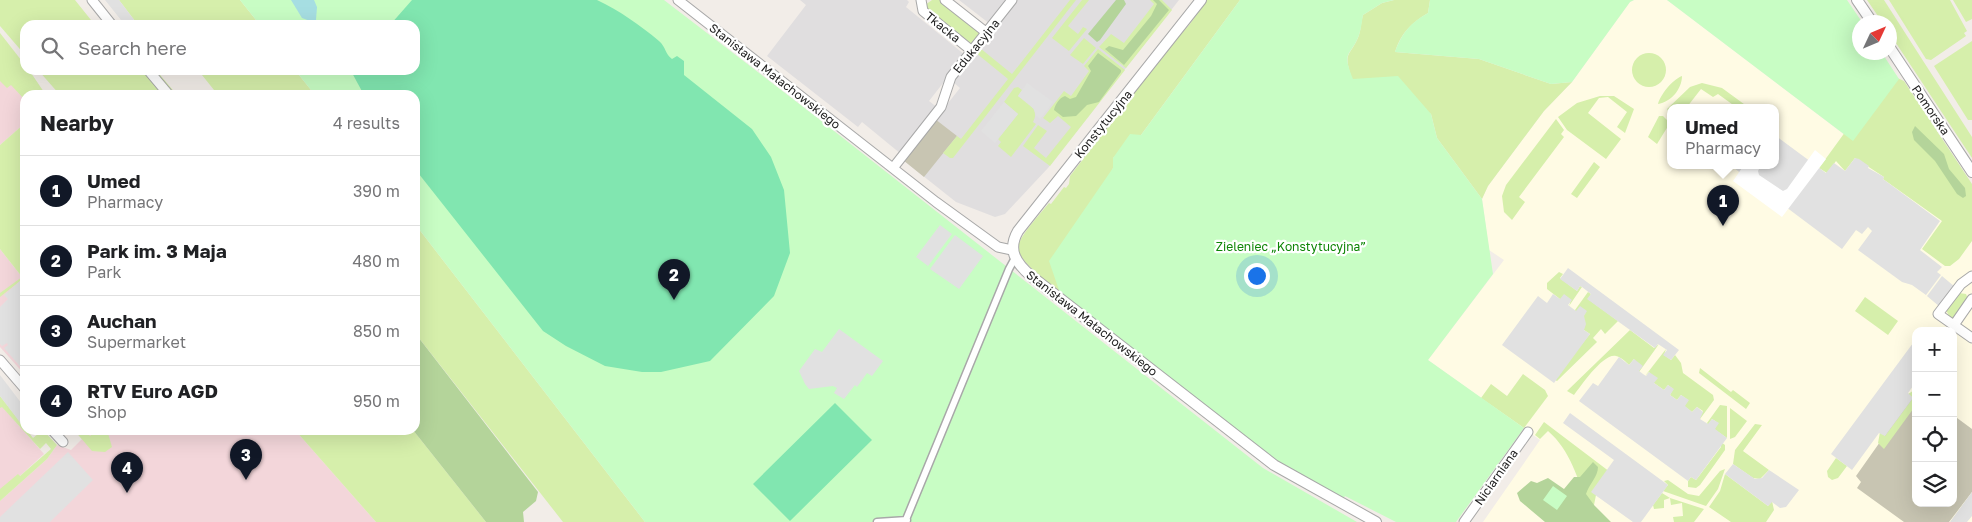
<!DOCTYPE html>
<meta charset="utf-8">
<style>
:root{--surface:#fff;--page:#f2f2f2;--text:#202124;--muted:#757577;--line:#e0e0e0;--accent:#111827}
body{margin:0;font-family:"Golos Text",sans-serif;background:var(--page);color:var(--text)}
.controls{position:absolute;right:15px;bottom:15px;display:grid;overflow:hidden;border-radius:10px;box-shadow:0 5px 20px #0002}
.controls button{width:45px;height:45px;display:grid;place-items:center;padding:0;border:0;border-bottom:1px solid var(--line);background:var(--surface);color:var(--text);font:25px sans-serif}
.compass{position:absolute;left:1852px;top:15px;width:45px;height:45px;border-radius:50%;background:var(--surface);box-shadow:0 5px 20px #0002;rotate:46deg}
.you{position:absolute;left:1256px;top:275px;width:18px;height:18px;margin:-12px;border:4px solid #fff;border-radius:50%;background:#1a73e8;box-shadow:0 0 0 8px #1a73e833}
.badge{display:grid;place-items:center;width:32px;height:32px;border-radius:50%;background:var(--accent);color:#fff;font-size:16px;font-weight:700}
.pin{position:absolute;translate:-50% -41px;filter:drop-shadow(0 1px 2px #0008)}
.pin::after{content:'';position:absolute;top:26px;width:18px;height:15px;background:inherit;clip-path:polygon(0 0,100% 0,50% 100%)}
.popup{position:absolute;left:1667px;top:104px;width:112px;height:65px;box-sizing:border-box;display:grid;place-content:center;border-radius:10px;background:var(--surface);filter:drop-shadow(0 1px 4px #0005);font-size:16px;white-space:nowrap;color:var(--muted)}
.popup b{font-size:19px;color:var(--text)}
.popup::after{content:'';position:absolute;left:50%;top:100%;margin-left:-10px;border:10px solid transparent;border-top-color:var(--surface)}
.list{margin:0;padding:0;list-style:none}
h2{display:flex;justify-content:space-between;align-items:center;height:65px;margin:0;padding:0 20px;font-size:21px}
h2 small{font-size:16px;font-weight:400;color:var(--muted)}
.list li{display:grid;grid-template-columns:32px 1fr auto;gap:15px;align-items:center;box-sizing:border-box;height:70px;padding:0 20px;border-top:1px solid var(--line)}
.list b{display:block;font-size:19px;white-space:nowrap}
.list p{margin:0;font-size:16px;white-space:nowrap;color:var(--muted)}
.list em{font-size:16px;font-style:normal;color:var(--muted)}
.icon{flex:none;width:28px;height:28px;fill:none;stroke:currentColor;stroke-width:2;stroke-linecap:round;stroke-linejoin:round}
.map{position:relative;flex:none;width:1972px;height:522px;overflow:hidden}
.search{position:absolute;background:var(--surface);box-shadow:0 5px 20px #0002;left:20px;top:20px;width:400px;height:55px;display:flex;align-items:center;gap:12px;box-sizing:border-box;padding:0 18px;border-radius:15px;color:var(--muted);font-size:19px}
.panel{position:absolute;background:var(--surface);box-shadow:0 5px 20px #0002;left:20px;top:90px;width:400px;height:345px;border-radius:15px}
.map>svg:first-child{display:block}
.residential{fill:#e0dedf}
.commercial{fill:#f3d6da}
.education{fill:#fffbe4;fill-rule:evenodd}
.construction{fill:#c8c5b2}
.grass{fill:#d6efab}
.forest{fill:#b4d49a}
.park{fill:#c8fdc4}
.pitch{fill:#81e6b0}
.parking{fill:#e1e1e1}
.water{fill:#a6dee2}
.pier{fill:#fff}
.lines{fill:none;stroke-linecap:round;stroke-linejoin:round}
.pedestrian-casing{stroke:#a8a8a8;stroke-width:9}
.minor-casing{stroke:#a8a8a8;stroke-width:11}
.tertiary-casing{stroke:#a8a8a8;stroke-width:12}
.pedestrian{stroke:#fff;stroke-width:6}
.minor{stroke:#fff;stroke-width:9}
.tertiary{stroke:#fff;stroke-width:10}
.labels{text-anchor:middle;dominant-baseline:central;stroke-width:4.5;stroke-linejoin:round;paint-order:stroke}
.street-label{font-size:12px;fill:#212121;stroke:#fff}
.park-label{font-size:12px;fill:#0d8505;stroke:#fff}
</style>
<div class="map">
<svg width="1972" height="522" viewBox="0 0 1972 522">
<rect width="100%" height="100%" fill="#f2ede8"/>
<path class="residential" d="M800 0H907L909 2 906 7 965 55 929 101 938 108 901 154 862 122 858 127 767 56 806 5Z
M959 0H1009L990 24Z
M1017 0H1179L1048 168 1005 214 995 217 956 202 903 160 960 88 953 82Z"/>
<path class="commercial" d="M0 73 25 95V123L0 145Z
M0 249 22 277 25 274V375L0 347Z
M0 404 44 454 0 494Z
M74 430H295L376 522H0V501L47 459 57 445 71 450 82 439Z"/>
<path class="education" d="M1634 0H1667L1962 224 1972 234V522H1483L1540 440 1428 360 1504 260 1489 250 1482 199 1488 186 1544 111 1572 82 1630 2ZM1670 107H1776V165H1670ZM1916 331H1953V503H1916Z"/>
<path class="construction" d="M935 119 957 136 924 177 903 160Z
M1916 391V503H1953V415L1972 429V492L1949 522H1904L1857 488 1861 482 1856 476Z"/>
<path class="grass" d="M0 0H75L95 25H25V55L0 26Z
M119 0H240L260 25H138Z
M932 0H940L978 30 980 35 975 44 970 45 926 10 925 5Z
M1070 0H1076L953 158H950L943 153 957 136 961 139 1008 79 976 53 980 48 1012 74Z
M1082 0H1089L1068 26 1078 34 1083 27 1087 29 1069 51 1052 38Z
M1150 0H1162L1172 10 1126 68 1099 47 1111 34 1124 43 1154 4Z
M1206 0H1240L1141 135 1113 158V168L1060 293C1050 284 1019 262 1018 248 1018 237 1042 212 1049 203L1051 204 1064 187 1066 188 1069 184 1070 176 1179 35C1191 26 1197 12 1206 0Z
M1394 0H1430L1428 13C1411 23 1401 33 1395 52L1479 59 1551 84 1572 82 1544 111 1488 186 1482 199 1437 138 1431 114 1352 79C1342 50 1351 57 1359 35 1361 29 1361 21 1363 15L1382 3Z
M1867 0H1884L1972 137V158L1890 34V22H1882Z
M1889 0H1950L1967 31 1964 33 1966 36 1931 60 1926 59Z
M1953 0H1972V19L1966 22Z
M0 33 25 65V70H29L46 95H25V100L11 85 7 88 0 81Z
M1084 38 1096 48 1083 64 1070 55Z
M1972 41V120H1968L1934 66Z
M1098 49 1125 70 1050 166 1023 146 1038 125 1047 131 1034 148 1046 158 1071 127 1058 116 1050 123 1043 118 1064 91 1071 96 1089 71 1084 66Z
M1632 70a17 17 0 1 1 34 0a17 17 0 1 1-34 0Z
M38 70H122L124 75 144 70H156L177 95H60Z
M198 70H295L315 95H218Z
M1682 76C1682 89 1671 102 1658 104 1661 94 1672 80 1682 76Z
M1895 77 1904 81 1972 184V241L1959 259 1950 266H1945L1922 249 1942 221 1883 179 1884 177 1855 158 1845 171 1836 161 1827 173 1819 168 1872 95Z
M1702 83 1722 88 1748 107H1736L1718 94 1713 97 1701 89 1687 107H1670V115L1667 109 1690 87Z
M1018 87 1022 90 1018 96C1028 103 1040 109 1033 122L1036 124 1011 157 998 146 1001 142 998 139 1018 114 1004 102 1014 88Z
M1600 96H1614L1634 109 1625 133 1617 127 1627 112 1608 97 1599 98 1588 113 1621 139 1606 159 1567 130 1558 117 1577 103Z
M1659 116H1663L1670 123 1657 144 1648 137Z
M1556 119 1564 130 1561 134 1564 137 1519 197 1525 202 1512 220 1504 212 1502 196 1506 185Z
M25 123V277L0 297V293L22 277 0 249V145Z
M1594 162 1600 167 1577 198 1571 194Z
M415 224 645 522H563L415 333Z
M1559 272 1563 274 1560 278 1577 291 1580 286 1582 287 1569 306 1571 300 1560 299 1547 289V283Z
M1588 292 1591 294 1588 299 1618 321 1605 334 1601 329 1593 338 1597 342 1557 381 1553 379 1590 334 1584 330 1575 310Z
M1959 293 1966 294 1968 299 1954 318H1950L1946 310Z
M1865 297 1898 321 1888 335 1855 311Z
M1630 330 1654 348 1659 344 1639 372 1634 359 1629 365C1626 362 1621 357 1616 356 1603 353 1581 386 1574 395L1567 391Z
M1666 349 1664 355 1671 360 1675 355 1681 363 1683 373 1713 395 1714 400 1700 419 1699 418 1703 411 1697 407 1692 412 1684 406 1688 400 1681 395 1677 400 1670 395 1673 389 1668 385 1664 390 1654 383 1649 372 1645 376Z
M1700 368 1731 392 1733 390 1750 403 1746 409 1699 373Z
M1523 374 1545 390 1548 396 1524 428 1481 398 1491 384 1507 396Z
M1916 389V405L1884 449 1878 443 1880 432 1885 436 1913 398 1908 394Z
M0 396 33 438 43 430 57 445 47 459 0 501V489L18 474 20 476 51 449 46 443 40 449 2 407 0 408Z
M1720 405 1727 406V438L1714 429 1718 423 1712 419 1708 425 1707 423Z
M1730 408 1747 421 1735 437 1730 439Z
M1544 422 1610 472 1592 492 1596 495 1594 505 1587 507C1579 480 1570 450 1548 431L1540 439 1535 435Z
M1755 424 1762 425 1743 451 1769 470 1760 479 1753 478 1733 464 1735 450Z
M74 430 78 432 85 430 90 436 97 430H107L112 447 105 452 92 451Z
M295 430H413L486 522H376Z
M1721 442 1725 445V450L1700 485 1696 488 1688 487V481L1691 477 1696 480 1721 447Z
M1836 458 1847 466 1838 478 1832 480 1828 477 1827 471Z
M1725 469 1718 489 1706 506 1663 491 1668 485 1664 481 1668 480 1688 494 1699 496 1720 471Z
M1725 474 1768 506 1772 501 1774 510 1766 522H1731L1709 507 1720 491Z
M1662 493 1670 498 1704 509 1694 522H1674L1673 517 1683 516 1682 503 1671 505 1670 498 1664 500V508L1654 509 1653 505Z"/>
<path class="forest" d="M1116 0H1124L1126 4 1100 40 1097 42 1088 34Z
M1153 0H1159L1169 10 1124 65 1105 49 1109 46 1123 50 1151 16 1157 4Z
M1098 53 1121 70V72L1099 102 1087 105 1076 116 1063 117 1054 110C1055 105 1059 98 1065 96L1070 99 1076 97 1091 71 1088 66Z
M1915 126 1944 154 1949 169 1965 188 1966 196 1963 198 1957 194 1935 161 1914 140 1912 132Z
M415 333 538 492 536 501 523 512 524 522H486L413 430Z
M1593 462 1598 467C1598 477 1589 484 1586 494L1594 505 1611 522H1545L1520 501 1517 493 1531 481 1537 483 1548 478 1564 489 1574 477H1580Z"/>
<path class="park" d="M240 0H664L815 116 1263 468 1357 522H645L415 224V95H315L295 70H415V25H260Z
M1240 0H1394L1382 3 1363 15C1362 21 1361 29 1359 35 1351 57 1341 50 1353 79L1398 76 1431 114 1437 138 1482 199 1493 274 1428 360 1524 428 1456 522H1396L1345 496 1343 499 1283 466 1060 293 1049 261 1113 168V158L1130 134 1141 135Z
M1430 0H1634L1630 2 1572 82 1551 84 1479 59 1395 52C1402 33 1410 23 1428 13Z
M1667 0H1847L1862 22H1860V52L1882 53 1899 79 1853 141Z
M1553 486 1567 496 1557 510 1543 500Z"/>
<path class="pitch" d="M412 0H597C620 11 640 25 659 41 666 47 665 54 672 59L677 56 684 61V75L752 129 771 157 784 190 790 253 774 296 710 361 661 372H642L605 366 566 346 543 331 415 169V95H364L351 71 415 70V25H390Z
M835 403 872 440 790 521 753 484Z"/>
<path class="parking" d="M105 0H119L138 25H125Z
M1027 83 1053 102 1040 119 1036 116 1034 109 1018 96Z
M1004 102 1018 114 995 143 981 131Z
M1776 136 1826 173 1834 163 1845 171 1855 158 1859 159 1869 166 1868 168 1884 177 1883 179 1940 221 1920 250 1942 267 1937 272 1941 275 1926 295 1912 285 1902 282 1858 250 1872 231 1868 227 1862 234 1856 230 1842 249 1734 168 1736 165H1776Z
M940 225 952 234 928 266 916 257Z
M955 235 983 256 959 289 930 269Z
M1568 268 1679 350 1671 360 1663 355 1667 350 1658 344 1655 348 1587 299 1591 294 1582 287 1580 286 1577 291 1560 279Z
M1942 276 1955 287 1940 307 1927 296Z
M25 277V372L4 348 8 345 7 343 2 346 0 344V307L8 299 4 295Z
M1553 294 1560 299 1564 294 1572 300 1568 305 1576 311 1580 306 1587 311 1584 316 1586 324 1584 330 1590 334 1554 383 1502 345 1538 296 1547 303Z
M839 329 883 361 872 376 867 373 857 387 855 385 844 399 834 393 837 388 833 386 809 389 805 384 799 371 815 349 822 352Z
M1916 339V382L1908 393 1913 398 1885 436 1879 433 1852 470 1831 454Z
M1619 357 1629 365 1634 359 1643 366 1639 371 1643 374 1646 376 1649 372 1658 378 1654 383 1664 390 1668 385 1674 389 1670 395 1677 400 1681 395 1689 400 1685 406 1692 412 1697 407 1703 412 1700 419 1708 424 1712 419 1719 423 1715 429 1727 438 1696 480 1691 477 1688 481 1579 401 1593 383 1598 386Z
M0 375 25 408V429L0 396Z
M1570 413 1668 485 1641 522H1633L1591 492 1614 460 1563 423Z
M68 452 93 480 50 522H0V517Z
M1733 464 1755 479 1762 478 1769 470 1799 490 1786 507 1780 508 1772 502 1768 506 1725 474Z
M1972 492V516L1967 522H1950Z"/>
<path class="water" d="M291 0H314L317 7 316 20 313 22 302 18Z"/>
<path class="pier" d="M1815 150 1826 159 1782 217 1733 181 1744 165H1761L1758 171 1759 175 1783 191 1787 189Z"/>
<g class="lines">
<g class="pedestrian-casing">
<path id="pedestrian" d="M877 522 907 520
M905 522 1009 269 1015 258"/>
</g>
<g class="minor-casing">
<path id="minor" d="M92 0 112 25
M678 0 936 202 998 247 1012 250
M921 0 923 11 972 51
M945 0 987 33
M148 70 169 95
M893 168 941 107 951 77 1012 0
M1972 276 1961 284 1938 314 1972 338
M1954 325 1972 299
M0 360 25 389
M52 430 63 442
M1464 522 1528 432"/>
</g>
<g class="tertiary-casing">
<path id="tertiary" d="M1201 0 1018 231C1007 250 1016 263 1031 276L1274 465 1376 522
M1857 0 1872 22
M1890 48 1972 172"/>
</g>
<use href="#pedestrian" class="pedestrian"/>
<use href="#minor" class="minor"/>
<use href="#tertiary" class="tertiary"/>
</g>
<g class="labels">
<g class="street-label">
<text transform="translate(943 27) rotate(39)">Tkacka</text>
<text transform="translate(976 46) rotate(-51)">Edukacyjna</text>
<text transform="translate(775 76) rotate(38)">Stanisława Małachowskiego</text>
<text transform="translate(1931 110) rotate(56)">Pomorska</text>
<text transform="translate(1103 124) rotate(-51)">Konstytucyjna</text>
<text transform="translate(1092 323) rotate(38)">Stanisława Małachowskiego</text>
<text transform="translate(1496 477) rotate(-55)">Niciarniana</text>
</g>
<g class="park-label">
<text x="1291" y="246">Zieleniec „Konstytucyjna”</text>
</g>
</g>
</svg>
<div class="controls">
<button>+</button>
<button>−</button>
<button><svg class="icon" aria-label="locate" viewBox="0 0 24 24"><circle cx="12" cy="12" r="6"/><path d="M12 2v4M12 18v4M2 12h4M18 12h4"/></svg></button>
<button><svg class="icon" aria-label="layers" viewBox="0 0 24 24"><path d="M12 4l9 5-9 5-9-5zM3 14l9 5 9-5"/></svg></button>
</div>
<svg class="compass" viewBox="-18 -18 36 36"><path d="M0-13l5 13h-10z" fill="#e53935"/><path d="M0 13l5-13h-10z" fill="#757577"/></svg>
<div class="you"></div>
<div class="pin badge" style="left:1723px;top:226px">1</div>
<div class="popup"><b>Umed</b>Pharmacy</div>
<div class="pin badge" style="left:674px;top:300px">2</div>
<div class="pin badge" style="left:246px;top:480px">3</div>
<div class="pin badge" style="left:127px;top:493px">4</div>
<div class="search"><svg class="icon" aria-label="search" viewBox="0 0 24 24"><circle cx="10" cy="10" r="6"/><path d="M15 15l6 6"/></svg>Search here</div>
<section class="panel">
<h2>Nearby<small>4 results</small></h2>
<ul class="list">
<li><span class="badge">1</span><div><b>Umed</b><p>Pharmacy</p></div><em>390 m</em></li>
<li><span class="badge">2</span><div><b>Park im. 3 Maja</b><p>Park</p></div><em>480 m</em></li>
<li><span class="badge">3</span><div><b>Auchan</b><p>Supermarket</p></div><em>850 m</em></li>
<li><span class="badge">4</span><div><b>RTV Euro AGD</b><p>Shop</p></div><em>950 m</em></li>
</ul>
</section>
</div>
